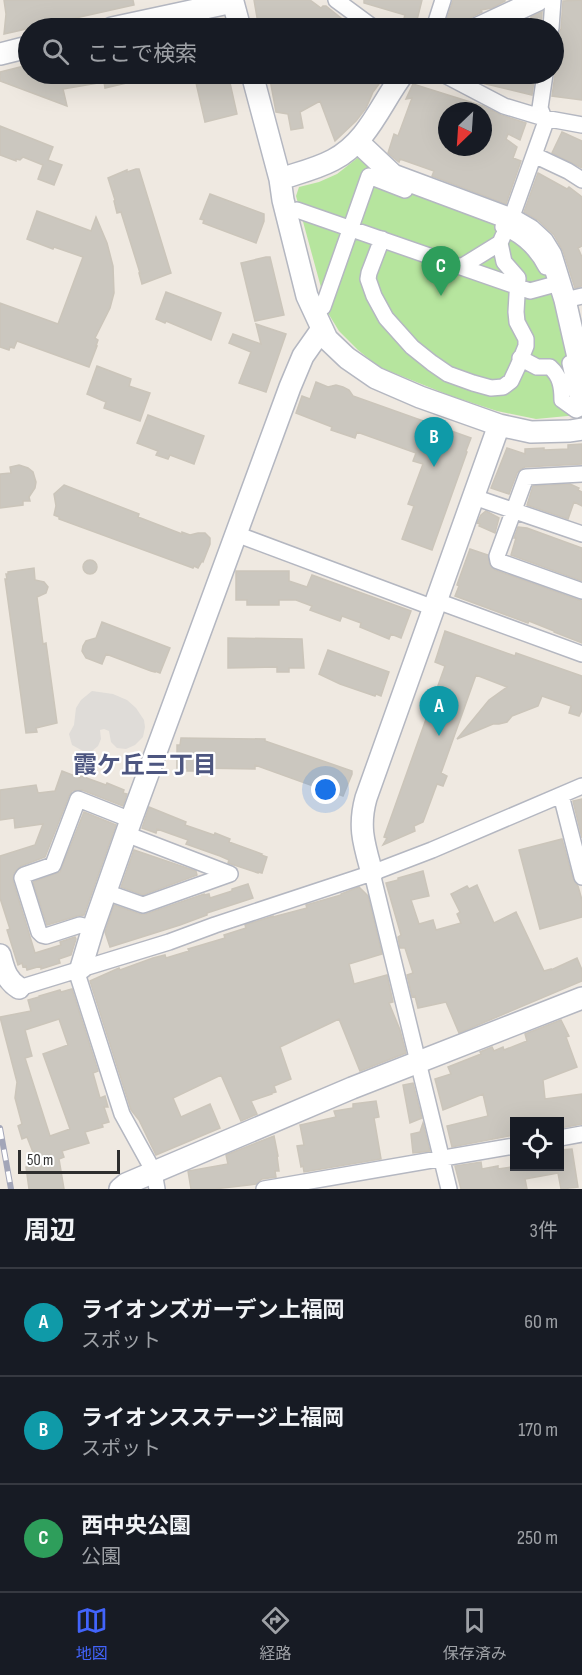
<!DOCTYPE html>
<html lang="ja">
<meta charset="utf-8">
<style>
:root{--surface:#171b24;--page:#242831;--text:#f1f3f6;--muted:#9ea1a6;--line:#363941;--accent:#4264fb}
body{margin:0;font-family:"Sofia Sans Condensed","Noto Sans JP",sans-serif;background:var(--page);color:var(--text)}
.controls{position:absolute;right:18px;bottom:18px;display:grid;overflow:hidden;border-radius:0px;box-shadow:0 6px 24px #0002}
.controls button{width:54px;height:54px;display:grid;place-items:center;padding:0;border:0;border-bottom:2px solid var(--line);background:var(--surface);color:var(--text);font:30px sans-serif}
.compass{position:absolute;left:438px;top:102px;width:54px;height:54px;border-radius:50%;background:var(--surface);box-shadow:0 6px 24px #0002;rotate:205deg}
.scale{position:absolute;left:18px;bottom:15px;width:102px;box-sizing:border-box;padding-left:6px;border:3px solid #2e2e2e;border-top:0;font-size:16px;line-height:21px;white-space:nowrap;color:#2e2e2e;-webkit-text-stroke:4px #fff;paint-order:stroke}
.you{position:absolute;left:326px;top:790px;width:21px;height:21px;margin:-15px;border:4px solid #fff;border-radius:50%;background:#1a73e8;box-shadow:0 0 0 9px #1a73e833}
.badge{display:grid;place-items:center;width:39px;height:39px;border-radius:50%;background:var(--accent);color:#fff;font-size:20px;font-weight:700}
.pin{position:absolute;translate:-50% -50px;filter:drop-shadow(0 2px 3px #0008)}
.pin::after{content:'';position:absolute;top:32px;width:21px;height:18px;background:inherit;clip-path:polygon(0 0,100% 0,50% 100%)}
.list{margin:0;padding:0;list-style:none}
h2{display:flex;justify-content:space-between;align-items:center;height:78px;margin:0;padding:0 24px;font-size:26px}
h2 small{font-size:20px;font-weight:400;color:var(--muted)}
.list li{display:grid;grid-template-columns:39px 1fr auto;gap:18px;align-items:center;box-sizing:border-box;height:108px;padding:0 24px;border-top:2px solid var(--line)}
.list b{display:block;font-size:22px;white-space:nowrap}
.list p{margin:0;font-size:20px;white-space:nowrap;color:var(--muted)}
.list em{font-size:20px;font-style:normal;color:var(--muted)}
.icon{flex:none;width:33px;height:33px;fill:none;stroke:currentColor;stroke-width:2;stroke-linecap:round;stroke-linejoin:round}
.map{position:relative;flex:none;width:582px;height:1189px;overflow:hidden}
.search{position:absolute;background:var(--surface);box-shadow:0 6px 24px #0002;left:18px;right:18px;top:18px;height:66px;display:flex;align-items:center;gap:15px;box-sizing:border-box;padding:0 21px;border-radius:33px;color:var(--muted);font-size:22px}
.sheet{height:402px;background:var(--surface)}
nav{display:flex;justify-content:space-around;align-items:center;box-sizing:border-box;height:84px;border-top:2px solid var(--line);background:var(--surface);font-size:16px;color:var(--muted)}
nav a{display:grid;justify-items:center;gap:3px}
nav .on{color:var(--accent)}
.map>svg:first-child{display:block}
.green{fill:#b6e59e}
.plaza{fill:#dfdcd8}
.building{fill:#cbc7bf;stroke:#cbc5ba;stroke-width:1.5;fill-rule:evenodd}
.lines{fill:none;stroke-linecap:round;stroke-linejoin:round}
.street-casing{stroke:#b4b7c1;stroke-width:18}
.secondary-casing{stroke:#b4b7c1;stroke-width:24}
.street{stroke:#fff;stroke-width:15}
.secondary{stroke:#fff;stroke-width:21}
.rail-casing{stroke:#a3a6b8;stroke-width:6}
.rail{stroke:#fff;stroke-width:4;stroke-dasharray:11;stroke-linecap:butt}
.labels{text-anchor:middle;dominant-baseline:central;stroke-width:4.5;stroke-linejoin:round;paint-order:stroke}
.neighbourhood-label{font-size:24px;font-weight:bold;fill:#4d5680;stroke:#fff}
</style>
<div class="map">
<svg width="582" height="1189" viewBox="0 0 582 1189">
<rect width="100%" height="100%" fill="#efe9e1"/>
<path class="green" d="M360 156 507 225 553 279 578 415 536 419 497 411 451 396 379 367 358 350 339 331 328 313 296 196 299 187 319 182 337 174Z"/>
<path class="plaza" d="M92 691 113 694 127 700 136 708 144 720 145 727 143 737 135 745 126 749 117 748 111 742 109 731 104 729 100 730 101 739 98 746 92 751H83L72 745 69 734 74 725 76 708 81 700Z"/>
<path class="building" d="M4 0H133L134 5 4 34 6 14Z
M254 0H310L321 8 323 6H326L346 22 341 28H278L267 21 258 23Z
M364 0H422L415 28H401L405 15 364 3Z
M453 0H505V1L492 8 481 10 482 12 472 17 468 20 466 26 463 27 456 26 455 28H444Z
M582 0V100L552 96 555 75 554 62 557 36 561 29 563 1Z
M542 12 541 28H529L531 17Z
M28 65V74H147L148 78 105 88 104 82 63 89 67 106 0 81V72Z
M194 74H228L237 114 205 122Z
M269 74H349L355 78 361 74H373L382 80 373 92 366 108 356 121 335 141 320 101 300 112 303 128 291 130 288 114 276 112Z
M463 74H535L532 95 482 83Z
M413 84 483 106 501 115 526 123 520 140 508 134 506 139 517 147 513 158 521 161 506 204 432 176 434 171 400 159 399 162 396 160 388 153 394 134 398 136 412 98 406 99ZM447 111H483V147H447Z
M0 126 53 147 48 160 62 165 54 185 38 179 43 165 23 157 20 160 16 159V161L0 155Z
M562 132 582 141V168L552 153Z
M136 169H139L171 273 142 284 139 273H140L121 212 117 213 114 201 115 200 108 178 127 170V172Z
M538 173 567 189 569 187 582 197V246L578 248 582 257V286L575 288 563 251 554 235 538 220 524 212Z
M210 194 264 214V221L256 243 203 223 204 220 200 219Z
M37 211 91 231 96 217 107 243 113 266 114 293 110 308 95 338 98 340 96 346H97L89 367 17 341 14 348 10 347 9 350 0 347V303L58 324 83 257 54 247 53 249 27 239Z
M266 257H270L284 315 255 321 241 263Z
M166 292 221 313 211 340 166 321 165 323 156 319Z
M256 324 286 334 266 392 239 383 251 352 229 343 233 334 261 344Z
M97 366 131 379 129 386 150 393 140 421 104 408 106 402 87 394Z
M316 382 328 387 336 385 343 387 349 390 353 396 471 438 466 451 467 452 432 550 402 539 414 506 408 504 423 464 413 461 416 453 357 432 355 438 331 430 332 427 296 413 302 396 310 399Z
M148 415 204 436 194 464 170 455 168 459 156 455 158 451 137 443Z
M582 444V464L525 467 521 469 517 473 509 494 491 488 507 448 525 454V449L544 448V450L568 449V445Z
M19 465 28 468 33 472 36 482 35 488 29 497 30 501H23V505L0 508V474L11 473 10 467Z
M570 484 579 488 578 490 582 492V506L574 502 568 519 527 505 533 486Z
M64 485 139 514 138 517 182 534V532L190 535 198 533H205L210 538V544L203 562 202 561 198 568 194 566 193 568 59 519V517L54 515 56 506 54 494Z
M486 511 499 518 495 533 479 526 480 524 477 523 481 515Z
M518 527 527 528 582 548V581L511 555 516 538H514Z
M470 549 488 555 489 563 495 570 582 601V643L554 632V631L529 621 528 623 455 596 459 586 457 585Z
M83 567a7 7 0 1 1 14 0a7 7 0 1 1-14 0Z
M34 568 35 580 44 582 48 587 46 593 37 597 43 644 46 643 57 723 36 728 37 732 26 733 5 579H7L6 574H8V572Z
M236 571H289V581L307 587 312 575 411 611 401 638 391 634 389 639 360 627 361 623 342 616 340 621 310 610 312 606 296 600H279V605H247V600H236Z
M102 622 170 648 160 673 155 671V672L151 671 106 654 102 664 86 658 82 651 83 646 86 641 96 638Z
M445 631 515 656 516 653 582 676V710L579 716 569 713 571 706 542 696 538 706 512 716 507 722 499 724H493L457 739 489 700 507 687 476 675 441 773 447 776 443 786 437 784 423 822 414 826 415 831 383 845 387 838 384 837 445 666 435 662Z
M228 638 302 639 304 668H289V672H277V667L228 668Z
M328 650 389 672 381 696 376 694 375 696 340 684 319 674Z
M181 738 265 739V741L352 771V774L343 796 338 794V795L255 765V769L199 768V771H187V768H177V745H180Z
M62 771 80 778 81 776 106 785 107 783 124 790 123 793 127 794 123 806 82 790 72 791 69 796 45 857 21 866 14 873 13 881 35 953 61 945 60 942 75 937 76 939 71 955 59 959 60 963 41 969V966L27 970 26 966 23 967 22 963 18 965 7 930 10 929 0 898V856L35 845 43 824 15 828 14 818 0 820V790L36 785 38 793 55 791Z
M582 799V838L573 801Z
M149 807 186 822 185 825 214 835 215 833 230 839 229 842 262 854 261 855 267 857 262 873 258 872V873L228 863 229 860 220 856 186 844 188 840 157 829 156 833 142 828Z
M84 812 116 825 84 915 77 916 47 925 33 882 60 872Z
M562 839 573 879 578 886 582 900V917L540 929 519 850Z
M134 850 196 871 197 875 143 895 121 887Z
M423 871 429 896 411 900 419 924 433 920 436 930 461 923 457 914 460 912 451 894 467 886 469 889 477 885 494 923 516 912 544 971 551 969V970L577 958 582 970V981L459 1033 446 1002 418 1008 415 996 412 997 407 975 413 973 405 948H400L398 937 401 935 386 883 398 880V878Z
M248 884 253 898 207 913V915L180 925 110 947 105 932 114 905 140 914H146L204 894V895L209 894 210 898 232 891V889Z
M359 887 368 896 382 954 349 964 354 984 387 975 393 1002 389 1003 400 1030 406 1053 360 1071 339 1019 280 1047 291 1079 274 1086 276 1092 272 1093V1094L251 1101 257 1114 241 1121 221 1075 173 1098 181 1117 210 1104 220 1128 156 1155 139 1120 131 1110 90 981 119 968 120 970 153 958 165 955 166 958 189 951 188 949 225 938 224 935 246 928 245 925 273 916V917L307 908 306 905 341 895V894Z
M72 989 98 1071 93 1073 100 1098 105 1096 108 1107H104L109 1122 102 1124 103 1127 85 1132 89 1143 62 1151 64 1157 59 1159 64 1189H29L26 1167 38 1165 27 1137 22 1139 18 1126 22 1124 15 1098 17 1082 0 1017 31 1011 28 1000 39 997V996L60 990 61 992ZM59 1019 68 1045 43 1054 70 1129 50 1136 25 1058 32 1056 25 1030Z
M561 1020 569 1036 566 1037 577 1067 543 1080 545 1099 582 1094V1124L560 1128V1122H514V1135L452 1147 447 1126 488 1116 483 1094 443 1110 435 1079 451 1074 448 1067 481 1054 480 1052 492 1047 494 1051 503 1047 504 1050 527 1041 525 1034Z
M413 1083 422 1118 410 1123 403 1085Z
M376 1101 379 1117 374 1118 381 1159 304 1172 303 1166 301 1167 297 1146 304 1145 300 1125 336 1117 334 1111 353 1108V1104Z
M423 1123 430 1151 413 1153 411 1134 420 1132Z
M274 1136 278 1156H277L279 1171H275L276 1177 262 1179 256 1184 249 1185 214 1189H191L188 1171 228 1164 226 1155Z
M572 1149 578 1187 561 1189 558 1173 525 1179 527 1189H461L455 1166 481 1162 482 1169 498 1166V1169L511 1167H560V1150Z"/>
<g class="lines">
<g class="street-casing">
<path id="street" d="M336 0 374 28
M434 28 443 0
M551 28 553 0
M443 74 504 106 544 118 582 125
M534 155 568 171 582 180
M297 210 530 291 552 285
M511 219 545 124 544 118 540 108 545 74
M503 227C522 235 537 249 546 267
M382 239 369 273 368 279 374 296 386 318 412 347 432 363 448 374 473 383 491 388 503 387 511 381 518 366 526 346V339L517 322 516 312 518 278 504 262 500 243
M461 267 500 243 503 236
M565 300 582 296
M323 307 369 176 405 190
M520 358 537 367H550C560 376 562 386 562 400L576 410 580 408 570 363
M582 474 526 477 497 556 498 561 582 591
M474 497 582 534
M236 534 434 608
M437 601 582 654
M561 795 582 877
M372 873 449 1189
M106 892 143 905 230 874 126 834
M93 928 80 925 46 936 42 935 39 932 22 878 24 875 53 865 78 799 131 820
M76 970 122 1114 154 1172 157 1189
M19 988 169 942 215 925 372 873 432 850 582 786
M560 1138 582 1134
M264 1189 514 1146"/>
</g>
<g class="secondary-casing">
<path id="secondary" d="M112 28 233 2 240 28
M478 28 538 0
M0 54 28 47
M252 74 280 179 283 200 307 296 327 339 347 358 376 378 420 397 499 425 531 432 570 431 582 429
M358 142 393 175 511 219 530 230 543 242 551 255 565 300 582 375
M280 179C298 173 316 169 333 160 368 142 381 103 403 74
M372 873C364 844 358 827 366 798L499 425
M0 955C4 969 6 980 19 988
M81 968 93 928 131 820 290 387 303 356 322 329
M120 1189 126 1184 352 1088 582 998"/>
</g>
<use href="#street" class="street"/>
<use href="#secondary" class="secondary"/>
<g class="rail-casing">
<path id="rail" d="M0 1128 11 1189"/>
</g>
<use href="#rail" class="rail"/>
</g>
<g class="labels">
<g class="neighbourhood-label">
<text x="145" y="765">霞ケ丘三丁目</text>
</g>
</g>
</svg>
<div class="controls">
<button><svg class="icon" aria-label="locate" viewBox="0 0 24 24"><circle cx="12" cy="12" r="6"/><path d="M12 2v4M12 18v4M2 12h4M18 12h4"/></svg></button>
</div>
<svg class="compass" viewBox="-18 -18 36 36"><path d="M0-13l5 13h-10z" fill="#e53935"/><path d="M0 13l5-13h-10z" fill="#9ea1a6"/></svg>
<div class="scale">50 m</div>
<div class="you"></div>
<div class="pin badge" style="left:439px;top:736px;background:#0f9aa8">A</div>
<div class="pin badge" style="left:434px;top:467px;background:#0f9aa8">B</div>
<div class="pin badge" style="left:441px;top:296px;background:#2e9e5b">C</div>
<div class="search"><svg class="icon" aria-label="search" viewBox="0 0 24 24"><circle cx="10" cy="10" r="6"/><path d="M15 15l6 6"/></svg>ここで検索</div>
</div>
<section class="sheet">
<h2>周辺<small>3件</small></h2>
<ul class="list">
<li><span class="badge" style="background:#0f9aa8">A</span><div><b>ライオンズガーデン上福岡</b><p>スポット</p></div><em>60 m</em></li>
<li><span class="badge" style="background:#0f9aa8">B</span><div><b>ライオンスステージ上福岡</b><p>スポット</p></div><em>170 m</em></li>
<li><span class="badge" style="background:#2e9e5b">C</span><div><b>西中央公園</b><p>公園</p></div><em>250 m</em></li>
</ul>
</section>
<nav>
<a class="on"><svg class="icon" aria-label="map" viewBox="0 0 24 24"><path d="M3 6l6-2 6 2 6-2v14l-6 2-6-2-6 2zM9 4v14M15 6v14"/></svg>地図</a>
<a><svg class="icon" aria-label="directions" viewBox="0 0 24 24"><path d="M12 3l9 9-9 9-9-9zM9 14v-3h6M13 9l2 2-2 2"/></svg>経路</a>
<a><svg class="icon" aria-label="saved" viewBox="0 0 24 24"><path d="M7 4h10v16l-5-4-5 4z"/></svg>保存済み</a>
</nav>
